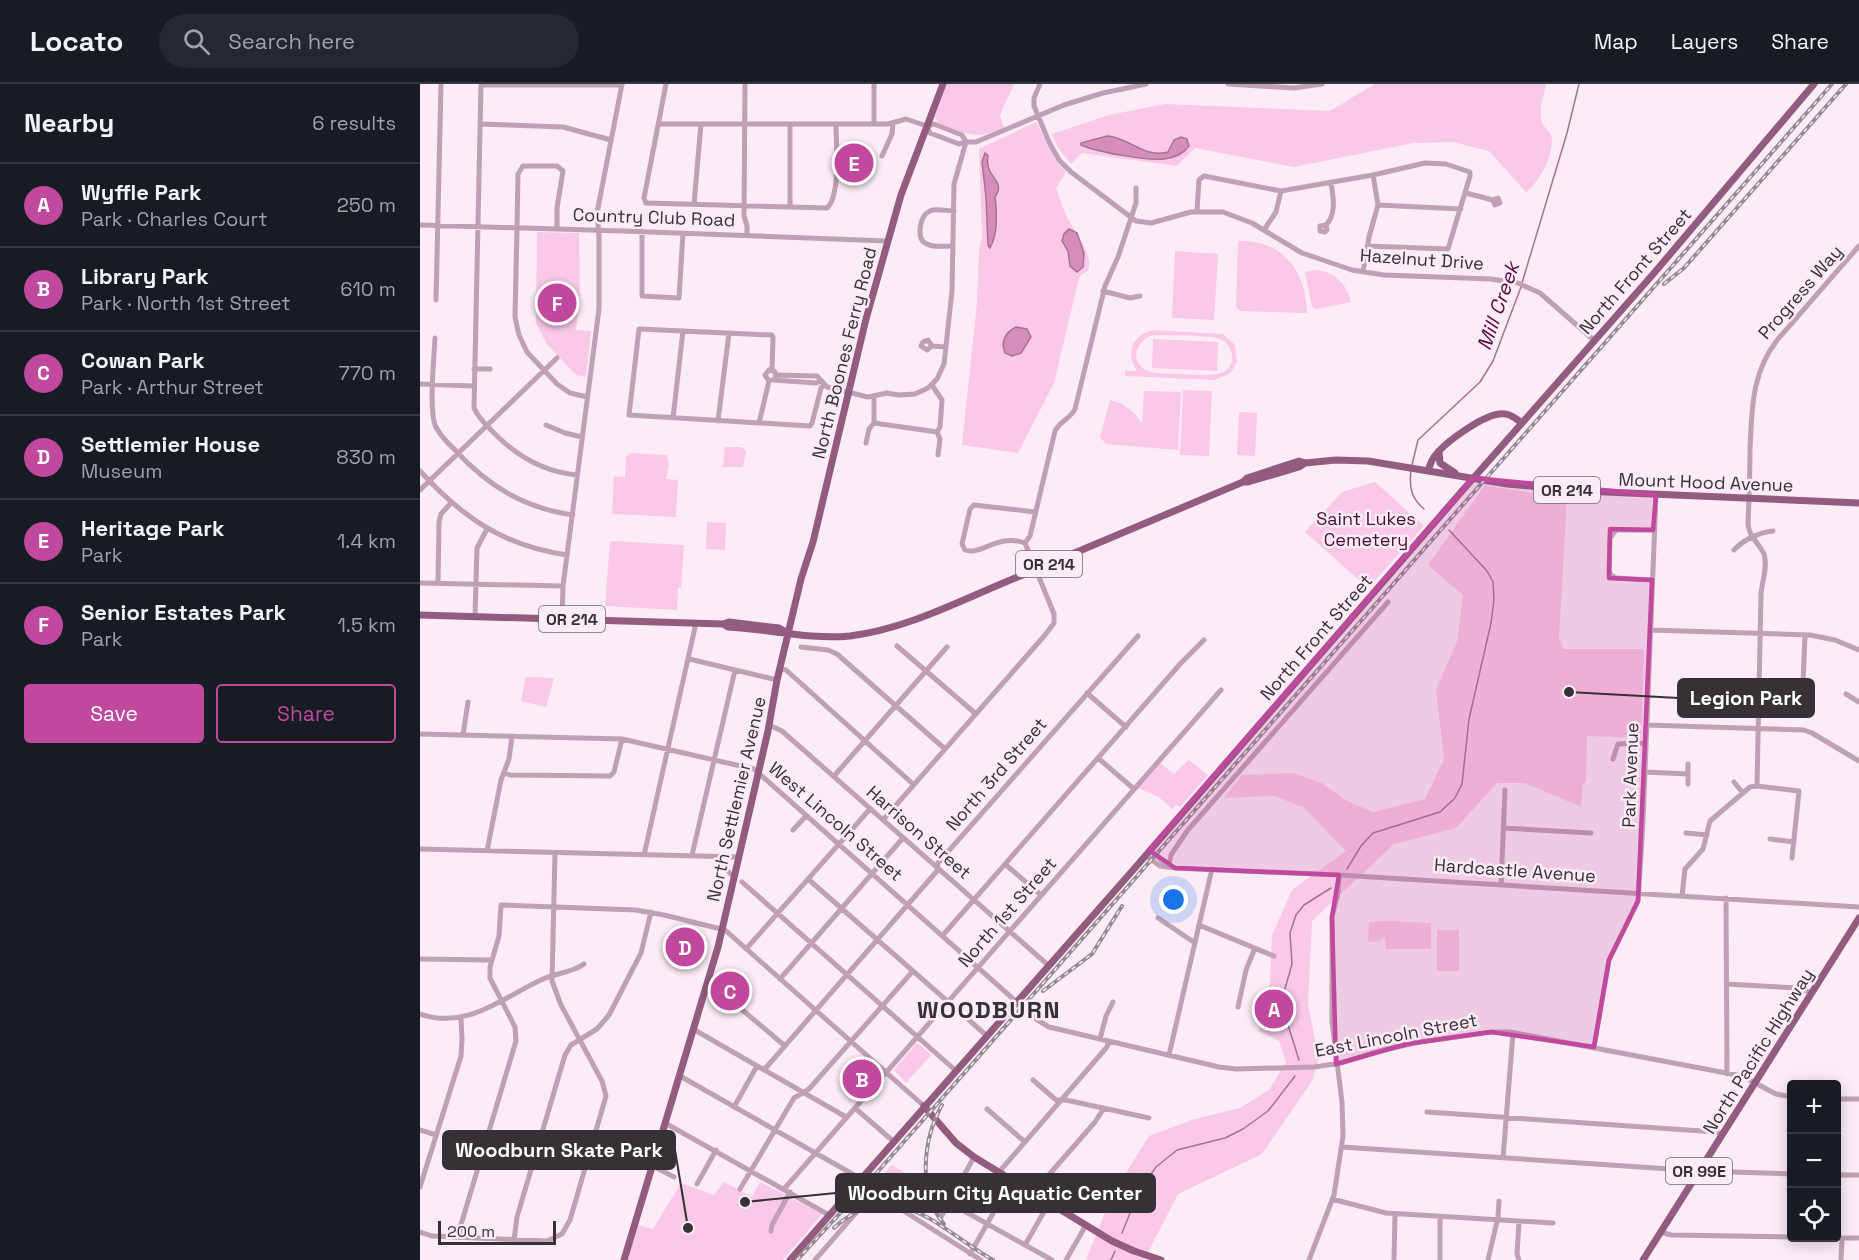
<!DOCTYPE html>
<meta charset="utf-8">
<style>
:root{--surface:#171b24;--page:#242831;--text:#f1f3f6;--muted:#9ea1a6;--line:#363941;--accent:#c0489d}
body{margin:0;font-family:"Space Grotesk",sans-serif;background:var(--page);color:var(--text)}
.controls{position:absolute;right:18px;bottom:18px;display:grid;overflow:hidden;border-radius:6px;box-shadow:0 3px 15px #0003}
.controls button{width:54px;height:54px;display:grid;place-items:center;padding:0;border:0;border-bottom:2px solid var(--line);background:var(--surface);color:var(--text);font:30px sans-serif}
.scale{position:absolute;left:18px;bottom:15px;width:118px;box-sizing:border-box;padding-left:6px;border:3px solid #363134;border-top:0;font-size:16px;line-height:21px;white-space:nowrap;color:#363134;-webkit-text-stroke:4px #fbecf5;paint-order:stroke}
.you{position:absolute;left:754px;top:816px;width:21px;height:21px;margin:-15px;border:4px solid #fff;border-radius:50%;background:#1a73e8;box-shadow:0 0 0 9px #1a73e833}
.badge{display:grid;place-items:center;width:39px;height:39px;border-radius:50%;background:var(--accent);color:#fff;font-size:20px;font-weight:700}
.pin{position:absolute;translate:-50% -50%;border:3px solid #fff;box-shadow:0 2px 6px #0006}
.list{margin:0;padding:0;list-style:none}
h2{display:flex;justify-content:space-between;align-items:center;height:78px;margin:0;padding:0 24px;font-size:26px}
h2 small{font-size:20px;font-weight:400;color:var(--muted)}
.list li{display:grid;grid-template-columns:39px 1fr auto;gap:18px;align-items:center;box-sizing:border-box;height:84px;padding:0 24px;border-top:2px solid var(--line)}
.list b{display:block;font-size:22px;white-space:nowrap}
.list p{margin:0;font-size:20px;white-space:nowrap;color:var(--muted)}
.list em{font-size:20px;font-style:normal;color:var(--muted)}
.actions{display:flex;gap:12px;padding:18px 24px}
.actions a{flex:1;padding:14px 0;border:2px solid var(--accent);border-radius:6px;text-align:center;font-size:21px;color:var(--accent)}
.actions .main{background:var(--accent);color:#fff}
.icon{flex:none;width:33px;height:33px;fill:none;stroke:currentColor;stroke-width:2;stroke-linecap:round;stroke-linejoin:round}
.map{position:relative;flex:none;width:1439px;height:1176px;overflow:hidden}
header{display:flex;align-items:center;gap:36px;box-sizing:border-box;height:84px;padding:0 30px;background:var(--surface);border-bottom:2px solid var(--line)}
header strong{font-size:28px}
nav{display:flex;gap:33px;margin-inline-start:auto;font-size:21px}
.search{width:420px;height:54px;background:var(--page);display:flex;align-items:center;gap:15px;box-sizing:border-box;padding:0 21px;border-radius:33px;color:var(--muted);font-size:22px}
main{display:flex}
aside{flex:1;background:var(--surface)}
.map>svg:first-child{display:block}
.green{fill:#f9c9e7;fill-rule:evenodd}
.water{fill:#d58ebc;stroke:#a57293;stroke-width:1.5}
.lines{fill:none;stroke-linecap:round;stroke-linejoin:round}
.stream{stroke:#a57293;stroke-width:1.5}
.minor{stroke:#c0a0b4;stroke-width:5}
.major{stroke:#935b80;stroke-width:7}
.rail-casing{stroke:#948a90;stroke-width:4}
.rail{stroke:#fbecf5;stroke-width:1.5;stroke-dasharray:4.5;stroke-linecap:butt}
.major-bridge{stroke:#935b80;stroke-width:7}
.marked{fill:#c0489d;fill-opacity:0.2;stroke:#c0489d;stroke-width:4.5;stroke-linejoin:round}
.labels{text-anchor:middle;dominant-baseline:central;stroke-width:5;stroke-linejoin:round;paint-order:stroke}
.shield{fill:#fbecf5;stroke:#71696e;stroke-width:1.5}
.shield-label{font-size:16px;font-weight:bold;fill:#363134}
.street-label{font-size:18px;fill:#363134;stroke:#fbecf5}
.park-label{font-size:18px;fill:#4a0b3a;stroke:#fbecf5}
.water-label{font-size:20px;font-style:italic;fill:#550042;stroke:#fbecf5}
.district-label{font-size:24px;font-weight:bold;letter-spacing:1.5px;fill:#363134;stroke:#fbecf5}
.leader{fill:none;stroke:#363134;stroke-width:2}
.callout-dot{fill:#363134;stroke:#fbecf5;stroke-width:2}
.callout{fill:#363134;stroke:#363134;stroke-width:2}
.callout-label{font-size:20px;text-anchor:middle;font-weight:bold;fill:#fff}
</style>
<header>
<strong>Locato</strong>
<div class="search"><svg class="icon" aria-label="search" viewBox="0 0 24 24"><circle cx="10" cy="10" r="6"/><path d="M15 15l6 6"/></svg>Search here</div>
<nav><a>Map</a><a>Layers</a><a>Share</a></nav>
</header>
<main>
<aside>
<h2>Nearby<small>6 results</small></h2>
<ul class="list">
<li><span class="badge">A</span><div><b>Wyffle Park</b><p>Park · Charles Court</p></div><em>250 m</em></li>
<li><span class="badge">B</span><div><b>Library Park</b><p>Park · North 1st Street</p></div><em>610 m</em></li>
<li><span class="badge">C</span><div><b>Cowan Park</b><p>Park · Arthur Street</p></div><em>770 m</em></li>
<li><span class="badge">D</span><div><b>Settlemier House</b><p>Museum</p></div><em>830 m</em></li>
<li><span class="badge">E</span><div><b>Heritage Park</b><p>Park</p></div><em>1.4 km</em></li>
<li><span class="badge">F</span><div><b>Senior Estates Park</b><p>Park</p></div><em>1.5 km</em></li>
</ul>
<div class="actions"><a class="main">Save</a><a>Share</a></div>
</aside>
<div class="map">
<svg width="1439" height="1176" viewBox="0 0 1439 1176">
<rect width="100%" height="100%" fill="#fbecf5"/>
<path class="green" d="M527 0H594L580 31 584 44C554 57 546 49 518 39L515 33Z
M955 0H1126C1124 11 1118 27 1122 38 1123 43 1128 45 1130 49 1138 64 1119 100 1106 108L1069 67 1033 58 993 59 874 83 775 64 757 82 662 69 651 80 637 62 632 50 689 31 745 20 910 27Z
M616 38 635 75 646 88 636 104C640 115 644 128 650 139 658 153 673 170 668 187L662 190 659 194 634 299 598 369 542 361 557 218 559 167 562 153 559 65Z
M117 148 159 149 160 208 156 246 171 247 166 293 156 291 126 259 116 239Z
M818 157C863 156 886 186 887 229L820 227 816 223Z
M755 167 798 170 794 236 752 234Z
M893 186C914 187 926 198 931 218L897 225 892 223 885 188Z
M734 246 803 250 815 261 817 277 814 284 809 290 794 296 705 292V287H717C705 269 712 250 734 246ZM734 251C749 252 790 250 802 256 808 259 811 265 812 271 814 297 780 290 764 290 753 289 738 291 728 287 708 279 716 255 734 251Z
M733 255 798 258 797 287 732 284Z
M763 306 792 307 789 372 760 371Z
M724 307 761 308 758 366 686 360 680 353 690 316C705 320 715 327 722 340Z
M819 328 837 329 835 372 817 371Z
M305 363H321L326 367 323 383H303Z
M210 369 247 371 249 382 246 395 258 396 256 433 192 430 194 392 205 393 206 372Z
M955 398 1004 442 948 504 885 448 922 408Z
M1065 401 1147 415 1139 554 1144 565H1224L1221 654 1167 652 1166 699H1163L1161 723 1105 699H1077L1036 744 974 760 892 837 888 921 899 975 892 997 842 1070 758 1110 724 1176H666L692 1111 729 1052 775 1035 820 1024 849 1006 866 978 859 957 839 947 850 899 852 851 872 806 926 767 884 724 855 712 804 714 822 691 873 689 902 699 925 716 953 728 1005 715 1024 675 1016 605 1037 558 1043 511 1008 481Z
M287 438 306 439 305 466 286 465Z
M190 457 264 461 261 504H258L257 526 185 522Z
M106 593 134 594 126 623 101 617Z
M769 676 788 691 760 723 756 721 752 725 739 713 718 704 740 679 754 690Z
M969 837 1011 839V865H966L965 853 960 857 948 858 949 838Z
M1017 846H1039V887H1017Z
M496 960H499L511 971 486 999 474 986Z
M447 978 460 990 439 1013 424 1000Z
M472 1081 502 1099 487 1121 477 1119 453 1102Z
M304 1098 332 1113 340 1098 402 1130 363 1176H207L218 1141 233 1145 261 1099 294 1111Z"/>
<path class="water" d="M687 52C709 53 725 75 748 68L754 56 761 53 767 55 769 62C763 70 754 74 744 75 727 77 677 68 661 61V59Z
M565 69 568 72C564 95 587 95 575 113 577 129 578 150 570 164L568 161 566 113 562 78Z
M649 145 657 149 664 169 663 183 657 188 650 182 648 167 642 157 644 150Z
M596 243 607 245 611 253 601 269 592 272 585 269C580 257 586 248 596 243Z"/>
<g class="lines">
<path class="stream" d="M1102 199 1147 49 1159 0
M992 381 998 356 1060 298 1073 277 1101 203
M991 386C989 403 991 414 1004 425
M927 785 941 762 953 749 1020 728 1035 714 1042 700 1049 635 1071 539 1074 516 1073 498 1067 487 1029 446
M879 976 864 928V908L872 880 870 849 876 831 884 821 911 804
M702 1149 718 1109 736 1083 757 1066 805 1054 823 1045 848 1027 875 992
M691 1176 695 1167"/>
<path class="minor" d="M61 0 54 324C59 335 67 342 75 350 98 373 124 388 157 391
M246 0 224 114 226 119 407 124C421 112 416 58 416 40
M325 0 324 132 327 142V151
M454 0V40
M620 0 614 14V22L629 58 639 76 651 88 716 137 731 139 771 128H803L832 139 882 169 932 186 964 191 1071 195 1098 199 1120 209 1175 257
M808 0 874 4 902 0
M61 1H202
M60 40 143 43 191 56
M239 40H468L486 35 507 42 514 40 542 51 546 58
M507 42 510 49 539 60 546 58H556L644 21 683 9 726 0
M462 72 472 50 473 39
M1046 109 1073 116 1078 114 1080 119 1075 121 1073 116
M274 120 281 40
M958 121 1041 125
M370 123V40
M777 127 779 96 784 92 861 107 953 91 1005 79 1026 80 1050 88V92L1028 165 947 162
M0 141 203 147 467 157
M906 141 900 142V147L905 148 907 146 906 141C917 130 913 112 911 98
M137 145V124L143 87 137 82H103L98 90 97 144 95 233 99 251 107 268 137 300 150 309 167 313
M844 146 856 128 861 107
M222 147V212L259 214 263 149
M533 162C525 162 512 164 505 159 496 153 500 131 510 127 516 124 527 127 534 127
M943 188 949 153 958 121 953 91
M683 207 710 214 720 212
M16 216 21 0
M15 254C14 275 9 323 15 341 19 351 28 359 35 366 68 402 104 424 153 431
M512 262 508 256 503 258 501 262 507 266 512 262 526 263
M54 285H70
M352 287 353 253 352 251 219 245 209 331 390 342 392 339 401 304 404 300
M356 291 397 292 407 303 448 313 467 309 479 311 495 310 508 304 517 295 524 280 532 207 534 100 546 58
M354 296 396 299 401 297
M0 300 53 302
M512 301 522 316 520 343 517 348 520 355 518 371
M253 334 263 247
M298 337 309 249
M339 339 349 297 345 291 349 286 354 287 356 290 355 295 349 297
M454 339 517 348
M126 341 145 349 162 353
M446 359 449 345 454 339V312
M0 387C43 434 84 462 147 471
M0 406 137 274
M605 459C577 449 562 472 545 466L542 460 550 425 554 421 615 428
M1314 466C1323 456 1340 448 1353 447
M1232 496 1196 494 1191 491 1189 486 1190 454 1196 446H1233
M0 499 143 502
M18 499 19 438 21 430 31 419
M55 532 57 464 67 445
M142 535 143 502 179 225V152L177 129 202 0
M1230 546 1390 551 1415 556 1439 566
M477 562 556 630
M381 563 408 566 417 570 525 665
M269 575 357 596
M360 585 366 586 493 700
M1383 599 1385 551
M667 609 706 643
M1426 610 1439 618
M349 641 362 647 628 881
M1227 641 1384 646 1392 649 1439 677
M0 650 202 655 334 685 616 935 629 943 799 983 816 985 894 983 921 979 963 966 1000 958 1071 948H1090L1322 992 1356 1010 1372 1013
M43 651 48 618
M678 674 714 705
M1193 675 1198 660 1226 659
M1225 688 1268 690
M84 689 90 691 190 692 194 688 202 655
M414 692 527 563
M1314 698 1323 709
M1268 700V680
M1337 702 1379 707 1372 774
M463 736 625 551 634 539V530L605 459 610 452 635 347C640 337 650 335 655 325L685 202 698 173 716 119V104
M1083 744 1171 749
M373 746 386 732
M1266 749 1287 751
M1350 755 1374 758
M0 765 319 773
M729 766 747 781
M67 767 81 696 89 675 92 652
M224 771 276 539
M272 771 315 586
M725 771 740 782 755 784 919 791 1439 823
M299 772 301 781 314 793
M585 780 621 811
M749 781 751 771 767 747 968 518
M388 795 566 951
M322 798 535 986
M1081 801 1085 706
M1262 812 1265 785 1283 765 1290 737 1330 703 1337 702 1341 510C1342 498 1348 482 1344 470 1339 459 1329 453 1328 440 1329 415 1330 390 1330 366 1332 325 1331 289 1358 255L1439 162
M1306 814 1307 990
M738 834 775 859
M779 841 854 872
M523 851 761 579 784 556
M326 865 450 725
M0 875 71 876
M360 895 483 754
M288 897 365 962
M1306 900 1378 904 1392 909
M818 923 826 886 835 864
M0 930C47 946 80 915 121 896 134 889 152 889 164 880
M273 945 426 1033
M680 955 686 932 693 918
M1174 963 1189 876 1218 817 1223 738 1236 411
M749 971 792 785
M344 986 517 787 518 779 718 552
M260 992 436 1092 457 1110 561 1176
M613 996 636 1016H646L729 1034
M1416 1015H1439
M314 1023 337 982
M435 1024 473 1057
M567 1025 605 1058
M1007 1028 1296 1048 1303 1050
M245 1039 409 1131
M0 1046 16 1051
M177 1048 237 1066
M922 1063 1280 1087 1372 1090
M1083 1074 1093 949
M233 1082 254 1093
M579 1088 687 963 689 957
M1416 1091H1439
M277 1100 296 1066
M0 1103 41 972 42 955 41 934
M320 1105 374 1014 389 1005 493 887
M364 1105 801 606
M512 1109 632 1176
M613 1109 675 1038 684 1024
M912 1115 966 1129 1133 1139
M521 1133 554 1073
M1099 1138 1097 1170 1099 1176
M351 1147 352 1141 370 1108
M0 1148 12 1152 127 1157 142 1150 150 1136 186 1012 182 997 141 921 132 897 135 769
M1241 1148 1251 1151 1372 1153
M39 1153 40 1144 96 957 95 943 70 894V883L79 852 81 821 216 826 244 831 305 846 504 1022
M1397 1154H1438
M94 1156 97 1133 145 971 151 961 177 945 189 931 221 869 231 828
M605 1161 629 1119
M550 1170 592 1096
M395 1176 454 1108
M646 1176 666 1141
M889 1176 914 1111 923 1052 922 1018 912 938V833L918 809 919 791
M974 1176 975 1130
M1020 1176V1133
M1068 1176 1078 1133 1079 1117
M1421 1176 1422 1154"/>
<path class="major" d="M1019 367 1020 379 1035 389
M1065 381 1235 188 1394 0
M1008 386C1010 382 1011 377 1014 373 1024 359 1067 327 1085 330 1091 330 1096 335 1102 339
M823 398H828L879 383 885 379
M0 531 303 540 309 538 359 544 366 548
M303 540 308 543C349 545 389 556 430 552 486 545 537 518 588 497 667 464 745 431 823 398L827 394 879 377 885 379 916 376 948 377 1087 400 1162 407 1439 419
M504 1022 536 1059 554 1073 692 1157 714 1167 741 1176
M204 1176 298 863 348 647 357 596 381 495 393 458 446 235 481 111 523 0
M370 1176 714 785 1042 407
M1223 1176 1439 834"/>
<g class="rail-casing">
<path id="rail" d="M1244 200 1264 184 1426 0
M623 907 672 870 702 822
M522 1021C503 1055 497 1108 524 1140
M414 1144C475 1088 521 1147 573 1176
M377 1176 446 1101 1412 0"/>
</g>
<use href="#rail" class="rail"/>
<path class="major-bridge" d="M1042 407 1065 381"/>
</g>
<path class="marked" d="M1053 394 1236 411 1233 446 1190 445 1189 494 1232 496 1218 817 1189 876 1174 963 1071 948 987 960 916 980 912 833 919 791 755 784 729 766Z"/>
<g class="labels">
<g class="shield">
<rect x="1114" y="393" width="66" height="26" rx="4.5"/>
<rect x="596" y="467" width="66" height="26" rx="4.5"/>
<rect x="119" y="522" width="66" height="26" rx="4.5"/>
<rect x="1246" y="1074" width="66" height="26" rx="4.5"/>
</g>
<g class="shield-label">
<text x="1147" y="406">OR 214</text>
<text x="629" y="480">OR 214</text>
<text x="152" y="535">OR 214</text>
<text x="1279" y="1087">OR 99E</text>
</g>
<g class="street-label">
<text transform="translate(234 133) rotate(2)">Country Club Road</text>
<text transform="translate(1002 175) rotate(4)">Hazelnut Drive</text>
<text transform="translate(1215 187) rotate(-49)">North Front Street</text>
<text transform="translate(1380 208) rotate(-49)">Progress Way</text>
<text transform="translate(424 269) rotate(-76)">North Boones Ferry Road</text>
<text transform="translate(1286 398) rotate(2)">Mount Hood Avenue</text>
<text transform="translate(896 553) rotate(-49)">North Front Street</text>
<text transform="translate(576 690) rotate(-49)">North 3rd Street</text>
<text transform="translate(1210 691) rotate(-88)">Park Avenue</text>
<text transform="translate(316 715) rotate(-77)">North Settlemier Avenue</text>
<text transform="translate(416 737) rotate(41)">West Lincoln Street</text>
<text transform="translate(499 748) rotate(41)">Harrison Street</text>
<text transform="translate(1095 786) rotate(4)">Hardcastle Avenue</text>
<text transform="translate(587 828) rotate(-49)">North 1st Street</text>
<text transform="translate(976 951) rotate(-11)">East Lincoln Street</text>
<text transform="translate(1338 967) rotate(-58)">North Pacific Highway</text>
</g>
<g class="park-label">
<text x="946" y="434">Saint Lukes<tspan x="946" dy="21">Cemetery</tspan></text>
</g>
<g class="water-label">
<text transform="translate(1078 222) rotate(-71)">Mill Creek</text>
</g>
<g class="district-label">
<text x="569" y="925">WOODBURN</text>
</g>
</g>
<path class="leader" d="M1149 608L1258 614M268 1144L255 1066M325 1118L416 1109"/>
<g class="callout-dot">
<circle cx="1149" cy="608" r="6"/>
<circle cx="268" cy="1144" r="6"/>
<circle cx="325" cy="1118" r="6"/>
</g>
<g class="callout">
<rect x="1258" y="595" width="136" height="38" rx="6"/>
<rect x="23" y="1047" width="232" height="38" rx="6"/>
<rect x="416" y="1090" width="319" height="38" rx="6"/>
</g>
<g class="callout-label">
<text x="1326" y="621">Legion Park</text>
<text x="139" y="1073">Woodburn Skate Park</text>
<text x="575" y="1116">Woodburn City Aquatic Center</text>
</g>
</svg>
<div class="controls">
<button>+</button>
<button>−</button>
<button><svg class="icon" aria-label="locate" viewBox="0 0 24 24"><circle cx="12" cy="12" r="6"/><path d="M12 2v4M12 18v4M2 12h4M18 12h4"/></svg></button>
</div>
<div class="scale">200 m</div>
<div class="you"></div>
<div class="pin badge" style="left:854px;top:925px">A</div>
<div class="pin badge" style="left:442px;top:995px">B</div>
<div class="pin badge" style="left:310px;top:907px">C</div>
<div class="pin badge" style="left:265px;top:863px">D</div>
<div class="pin badge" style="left:434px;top:79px">E</div>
<div class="pin badge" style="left:137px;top:219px">F</div>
</div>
</main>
